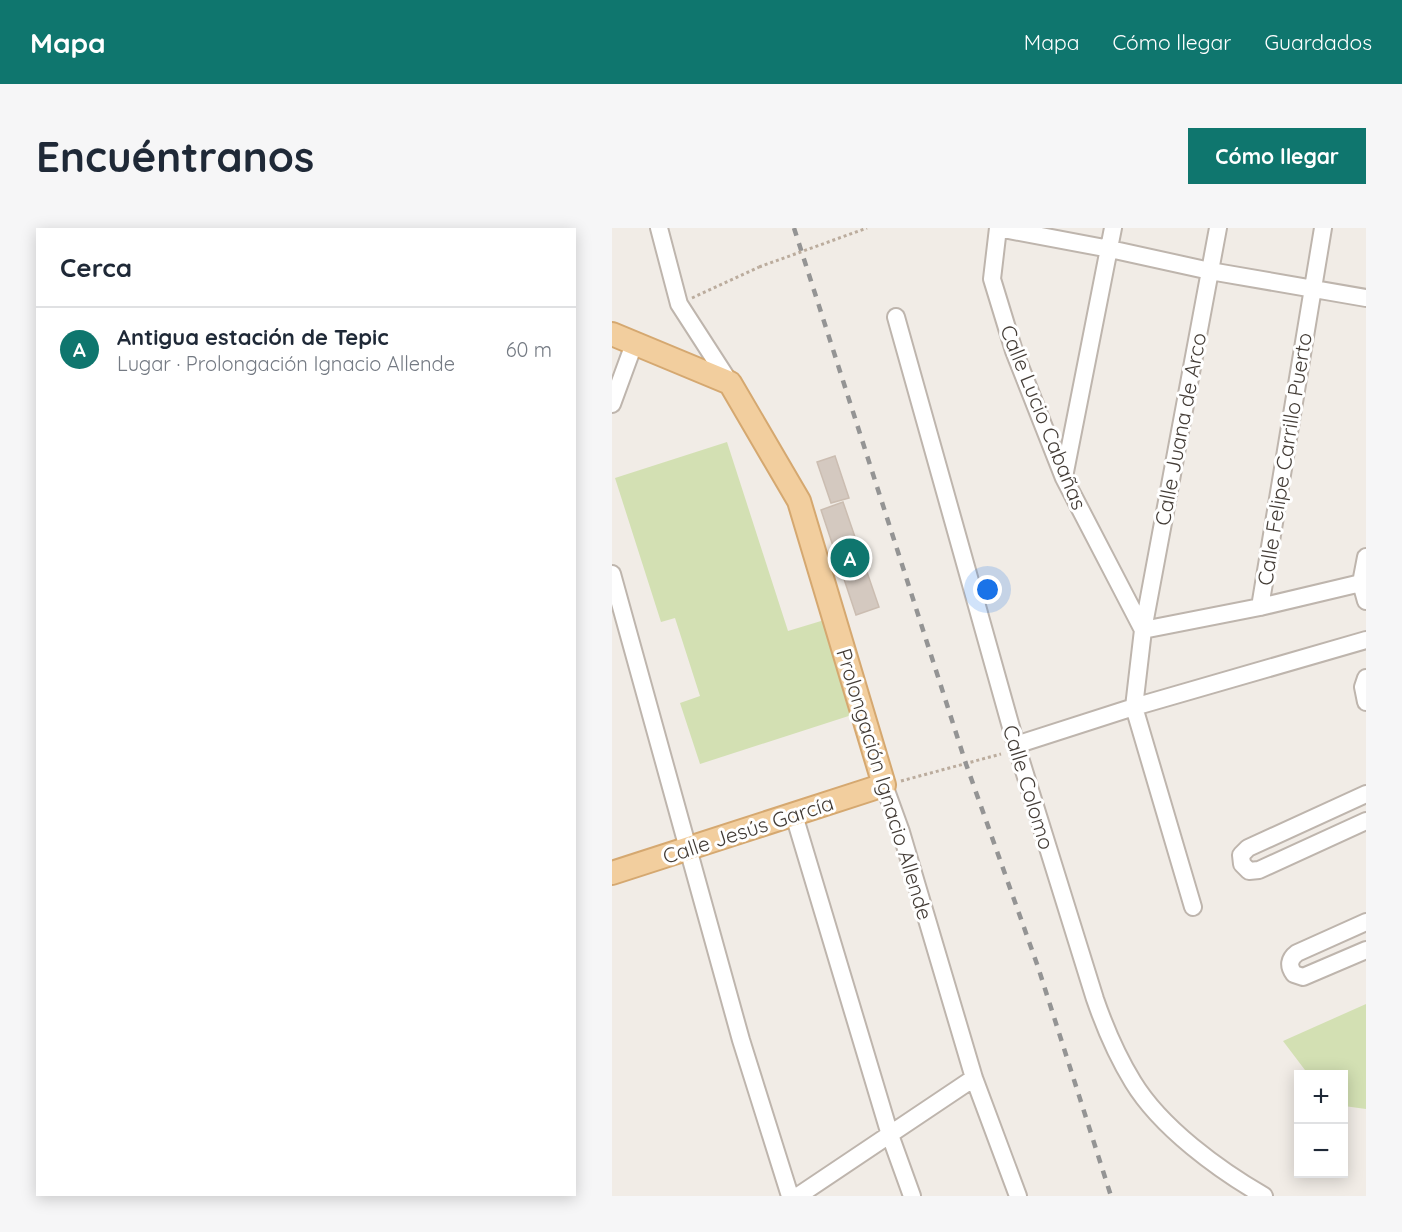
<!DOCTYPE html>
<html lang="es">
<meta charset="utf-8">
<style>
:root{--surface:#fff;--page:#f6f6f7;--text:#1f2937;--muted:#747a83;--line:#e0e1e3;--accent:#0f766e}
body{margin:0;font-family:Quicksand,sans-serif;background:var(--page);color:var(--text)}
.controls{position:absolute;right:18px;bottom:18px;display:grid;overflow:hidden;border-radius:0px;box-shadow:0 3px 15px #0003}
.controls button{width:54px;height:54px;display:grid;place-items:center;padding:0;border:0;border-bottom:2px solid var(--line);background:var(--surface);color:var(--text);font:30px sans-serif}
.you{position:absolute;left:376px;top:362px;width:21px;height:21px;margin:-15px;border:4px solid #fff;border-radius:50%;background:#1a73e8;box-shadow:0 0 0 9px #1a73e833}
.badge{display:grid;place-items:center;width:39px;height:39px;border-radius:50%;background:var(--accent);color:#fff;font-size:20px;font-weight:700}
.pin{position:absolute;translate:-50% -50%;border:3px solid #fff;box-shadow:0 2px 6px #0006}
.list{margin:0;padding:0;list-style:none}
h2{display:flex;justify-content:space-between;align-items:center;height:78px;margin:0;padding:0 24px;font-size:26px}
h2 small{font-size:20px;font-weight:400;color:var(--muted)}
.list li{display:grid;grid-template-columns:39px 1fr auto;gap:18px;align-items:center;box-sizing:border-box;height:84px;padding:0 24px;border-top:2px solid var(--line)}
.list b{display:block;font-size:22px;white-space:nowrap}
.list p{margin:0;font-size:20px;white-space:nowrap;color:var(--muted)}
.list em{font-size:20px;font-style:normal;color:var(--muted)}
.map{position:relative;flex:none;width:754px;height:968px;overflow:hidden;border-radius:0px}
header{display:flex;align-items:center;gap:36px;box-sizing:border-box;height:84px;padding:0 30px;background:var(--accent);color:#fff}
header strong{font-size:28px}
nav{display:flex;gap:33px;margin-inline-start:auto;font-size:21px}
.intro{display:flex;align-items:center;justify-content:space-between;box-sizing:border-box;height:144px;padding:0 36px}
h1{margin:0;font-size:42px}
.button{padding:15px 27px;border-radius:0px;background:var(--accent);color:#fff;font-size:21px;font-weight:700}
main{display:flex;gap:36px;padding:0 36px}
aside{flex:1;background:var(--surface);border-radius:0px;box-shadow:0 3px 15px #0003}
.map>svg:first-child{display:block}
.green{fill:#d3e0b3}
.building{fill:#d4c9c0;stroke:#cbbdb1;stroke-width:1.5}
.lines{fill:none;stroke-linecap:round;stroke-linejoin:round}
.minor-casing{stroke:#beb5ad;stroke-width:20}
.major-casing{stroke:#d5a870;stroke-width:26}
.path{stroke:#bbac9d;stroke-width:3;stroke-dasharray:3 3;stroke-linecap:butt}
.minor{stroke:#fff;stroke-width:16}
.major{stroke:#f2ce9e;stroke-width:22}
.rail{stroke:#949494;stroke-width:4.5;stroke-dasharray:8 8;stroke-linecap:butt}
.path-bridge{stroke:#bbac9d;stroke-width:3;stroke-dasharray:3 3;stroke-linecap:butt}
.labels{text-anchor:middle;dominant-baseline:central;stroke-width:6;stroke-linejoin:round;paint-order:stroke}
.street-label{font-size:21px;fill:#433c36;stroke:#fff}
</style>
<header>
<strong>Mapa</strong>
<nav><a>Mapa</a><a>Cómo llegar</a><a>Guardados</a></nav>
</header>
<div class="intro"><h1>Encuéntranos</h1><a class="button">Cómo llegar</a></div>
<main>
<aside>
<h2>Cerca<small></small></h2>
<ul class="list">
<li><span class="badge">A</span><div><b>Antigua estación de Tepic</b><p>Lugar · Prolongación Ignacio Allende</p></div><em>60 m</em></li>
</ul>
</aside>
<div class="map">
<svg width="754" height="968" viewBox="0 0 754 968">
<rect width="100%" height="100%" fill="#f1ece6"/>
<path class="green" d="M115 214 176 403 219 390 249 484 88 536 68 475 88 468 63 390 49 394 3 250Z
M754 776V881L732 878V846H696L671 813Z"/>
<path class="building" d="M223 228 237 270 219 275 205 234Z
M231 274 267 379 244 387 209 282Z"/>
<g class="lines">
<g class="minor-casing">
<path id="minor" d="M47 0 67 76 118 155
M386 0 380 51 402 123 452 250 531 402
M386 0 498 21 598 43 754 70
M284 89 404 517 483 771C493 800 505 828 521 854 549 900 607 942 652 968
M0 176 22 116
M452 249 501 0
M754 329 749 355 754 373
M0 346 129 812 178 968
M648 379 711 0
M531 402 648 379 749 355
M754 450 751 459 754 474
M404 517 522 479 754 412
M272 557 289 604 362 850 406 968
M754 566 636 620 629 627 630 636 637 643 647 642 754 593
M182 587 278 907 300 968
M581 679 522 479 531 402 606 0
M754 694 685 725C677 731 676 738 682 746L691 749 754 722
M186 968 362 850"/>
</g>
<g class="major-casing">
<path id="major" d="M0 106 118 155 187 273 272 557 0 645"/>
</g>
<path class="path" d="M80 70 147 39
M289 553 389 526"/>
<use href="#minor" class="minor"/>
<use href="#major" class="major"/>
<path class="rail" d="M182 0 354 536 426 739 499 968"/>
<path class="path-bridge" d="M147 39 255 0"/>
</g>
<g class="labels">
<g class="street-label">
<text transform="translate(432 189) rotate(68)">Calle Lucio Cabañas</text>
<text transform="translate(568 201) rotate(-79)">Calle Juana de Arco</text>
<text transform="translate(672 231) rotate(-81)">Calle Felipe Carrillo Puerto</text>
<text transform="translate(273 556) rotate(73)">Prolongación Ignacio Allende</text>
<text transform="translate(417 559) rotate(73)">Calle Colomo</text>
<text transform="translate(136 601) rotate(-18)">Calle Jesús García</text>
</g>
</g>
</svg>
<div class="controls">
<button>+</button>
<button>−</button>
</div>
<div class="you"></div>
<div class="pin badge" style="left:238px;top:330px">A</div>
</div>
</main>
